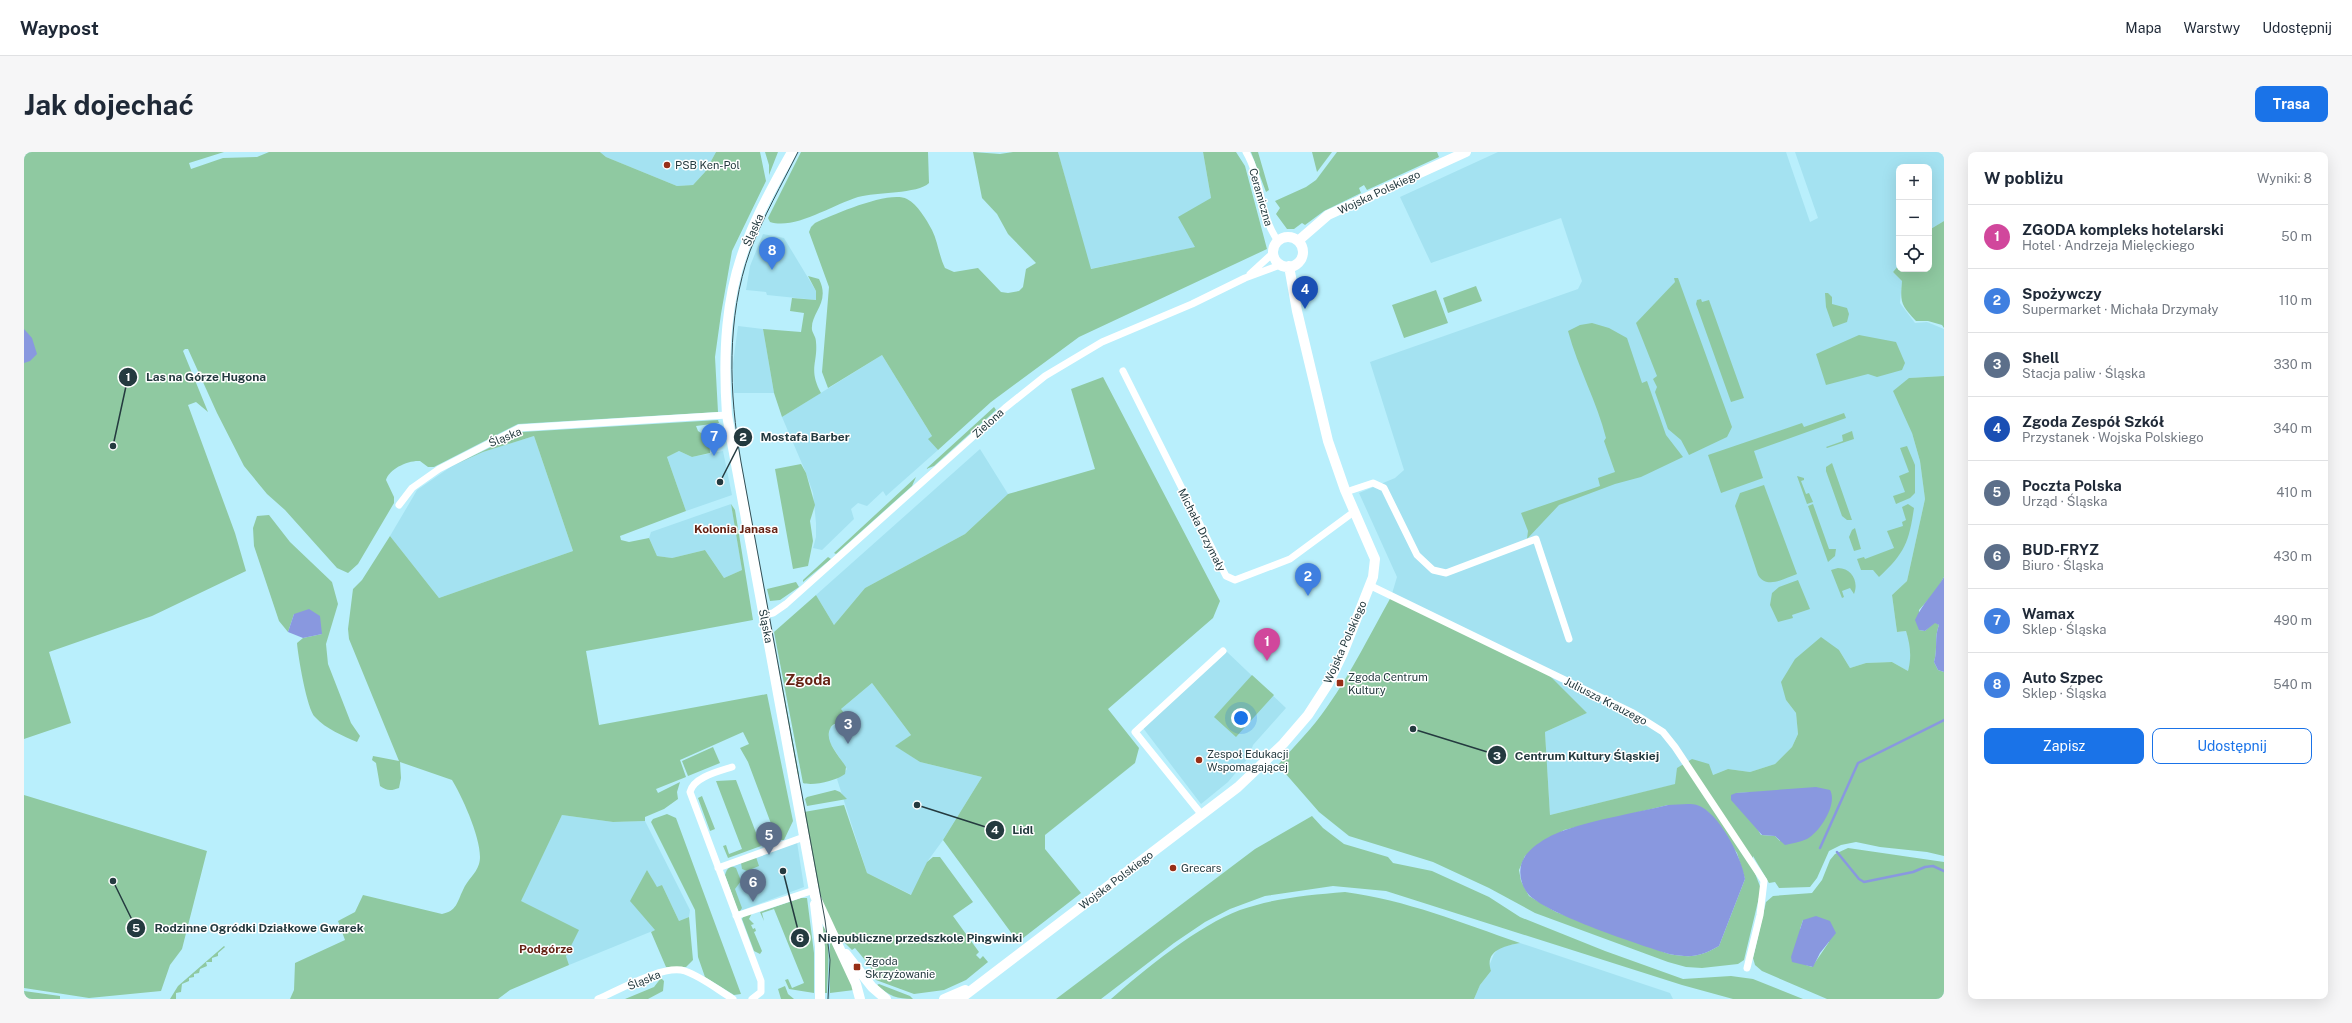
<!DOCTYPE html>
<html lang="pl">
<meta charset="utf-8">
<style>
:root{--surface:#fff;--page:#f6f6f7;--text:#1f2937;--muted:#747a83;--line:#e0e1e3;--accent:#1a73e8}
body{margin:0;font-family:"Public Sans",sans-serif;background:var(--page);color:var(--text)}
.controls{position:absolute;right:12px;top:12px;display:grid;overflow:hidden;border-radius:8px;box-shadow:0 4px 16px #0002}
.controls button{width:36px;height:36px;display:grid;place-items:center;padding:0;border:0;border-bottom:1px solid var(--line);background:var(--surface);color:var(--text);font:20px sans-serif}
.you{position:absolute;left:1217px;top:566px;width:14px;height:14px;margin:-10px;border:3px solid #fff;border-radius:50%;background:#1a73e8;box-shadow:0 0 0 6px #1a73e833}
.badge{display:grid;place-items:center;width:26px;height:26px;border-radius:50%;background:var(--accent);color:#fff;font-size:13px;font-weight:700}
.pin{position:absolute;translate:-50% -33px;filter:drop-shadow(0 1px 2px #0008)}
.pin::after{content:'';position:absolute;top:21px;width:14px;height:12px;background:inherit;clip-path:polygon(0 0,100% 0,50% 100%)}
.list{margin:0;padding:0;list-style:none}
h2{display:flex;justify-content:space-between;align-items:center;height:52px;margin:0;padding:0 16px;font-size:17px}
h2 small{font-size:13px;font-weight:400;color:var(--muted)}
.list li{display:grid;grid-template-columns:26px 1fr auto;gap:12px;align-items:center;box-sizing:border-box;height:64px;padding:0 16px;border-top:1px solid var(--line)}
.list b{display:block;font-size:15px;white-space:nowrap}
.list p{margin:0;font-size:13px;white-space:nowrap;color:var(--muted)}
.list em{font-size:13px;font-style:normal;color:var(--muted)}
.actions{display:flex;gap:8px;padding:12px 16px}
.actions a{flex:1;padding:9px 0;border:1px solid var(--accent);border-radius:8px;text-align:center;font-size:14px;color:var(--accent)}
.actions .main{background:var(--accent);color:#fff}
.icon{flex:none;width:22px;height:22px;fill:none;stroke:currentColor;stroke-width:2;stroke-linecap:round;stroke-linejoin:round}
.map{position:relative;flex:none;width:1920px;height:847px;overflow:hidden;border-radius:8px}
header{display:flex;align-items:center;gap:24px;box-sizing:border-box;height:56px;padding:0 20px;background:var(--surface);border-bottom:1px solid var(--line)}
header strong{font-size:19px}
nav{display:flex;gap:22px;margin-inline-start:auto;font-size:14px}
.intro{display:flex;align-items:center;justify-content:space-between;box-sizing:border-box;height:96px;padding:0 24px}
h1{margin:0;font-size:28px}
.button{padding:10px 18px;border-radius:8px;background:var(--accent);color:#fff;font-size:14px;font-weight:700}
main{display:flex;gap:24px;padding:0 24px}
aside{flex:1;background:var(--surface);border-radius:8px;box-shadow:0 4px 16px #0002}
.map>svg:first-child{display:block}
.built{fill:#a4e2f1}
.green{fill:#8fc9a1;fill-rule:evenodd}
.water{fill:#8998df}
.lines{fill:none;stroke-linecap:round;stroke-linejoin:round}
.stream{stroke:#8998df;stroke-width:2.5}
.street{stroke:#fff;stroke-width:7}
.secondary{stroke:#fff;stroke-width:10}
.tram{stroke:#344d53;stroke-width:1}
.poi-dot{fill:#972f17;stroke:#fff;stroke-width:1.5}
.labels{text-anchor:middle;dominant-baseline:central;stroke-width:3;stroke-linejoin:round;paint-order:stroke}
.poi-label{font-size:11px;fill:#243a3f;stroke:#fff;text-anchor:start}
.street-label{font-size:11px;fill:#243a3f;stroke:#fff}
.neighbourhood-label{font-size:12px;font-weight:bold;fill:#662314;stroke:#fff}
.district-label{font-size:15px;font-weight:bold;fill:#662314;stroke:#fff}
.leader{fill:none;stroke:#243a3f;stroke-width:1.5}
.callout-dot{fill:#243a3f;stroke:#fff;stroke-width:1.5}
.mark-label{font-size:12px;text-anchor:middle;font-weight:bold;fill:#fff}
.callout-label{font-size:12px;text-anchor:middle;font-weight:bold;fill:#243a3f;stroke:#fff;stroke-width:3;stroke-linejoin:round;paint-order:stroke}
</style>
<header>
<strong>Waypost</strong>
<nav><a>Mapa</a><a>Warstwy</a><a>Udostępnij</a></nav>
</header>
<div class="intro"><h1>Jak dojechać</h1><a class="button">Trasa</a></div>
<main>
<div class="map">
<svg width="1920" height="847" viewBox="0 0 1920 847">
<rect width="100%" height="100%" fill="#b9effc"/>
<path class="built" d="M576 0H692L681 20 669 33 653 34 582 5Z
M1034 0H1179L1187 46 1172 95 1066 117Z
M1474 0H1762L1786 70 1794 66 1771 0H1920V69L1905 78V15H1875V113L1869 120 1878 129 1876 151 1891 171 1903 170 1920 177V224L1885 226 1888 281 1896 309 1901 347 1883 429 1868 443 1873 480 1882 479 1885 488 1887 508 1884 519 1868 510 1842 511 1826 516 1815 498 1762 548 1772 561 1774 582 1768 595 1751 612 1726 620 1704 617 1689 623 1526 663 1521 580 1563 561 1367 445 1373 425 1335 341 1371 326 1380 318 1346 210 1554 137 1558 129 1537 66 1407 111 1376 45Z
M739 82 760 86 792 139V148L743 143 742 140 722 138 726 114Z
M714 174 739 177 750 241H710L709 212Z
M858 203 908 284 905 287 914 298 862 344 859 339 843 354 834 351 827 357 830 367 798 398 789 396 792 385V371L789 341 782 321 758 265Z
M510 284 549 399 415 446 366 384 389 345 393 338 428 314 459 300Z
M956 297 984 342 941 382 841 436 810 473 792 443Z
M655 299 668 305 699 299 708 343 662 359 643 305Z
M707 352 718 418 700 426 681 398 648 406 633 404 625 386 627 380Z
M1202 499 1262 556 1229 593 1225 605 1204 630 1177 652 1119 576Z
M848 531 887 583 872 594 896 610 958 625 919 688 903 710 888 743 843 721 813 627 823 617 804 588 806 576 816 569 817 557Z
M538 663 589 670 621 669 666 758 665 765 655 769 638 733 633 736 623 718 631 778 545 813 542 804 496 749Z
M773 690 780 735 716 759 714 758 701 721 704 716Z
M794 733 806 786V847H803L804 795Z
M1496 791 1646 841 1649 847H1450L1456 833 1467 819 1465 814 1470 802 1476 795Z"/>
<path class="green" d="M0 0H200L165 11 167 17 199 6 233 5 245 0H576L582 5 653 34 669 33 681 20 692 0H736L742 29 708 99 697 162 691 205 694 260 494 272 410 315H404L396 309C384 308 365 317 362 328L370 345V351L334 412 324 421 313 416 261 358 243 342 220 314 193 261 164 197H161L159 199 184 260 172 250 164 253 211 381 222 419 128 464 25 500 47 571 0 587Z
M741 0H754L745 23V13Z
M777 0H904L905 31C894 42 852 40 834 45 808 53 771 78 746 70L744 66Z
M949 0 976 2 989 0H1034L1067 117 1171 95 1154 65 1187 46 1179 0H1212L1221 14 1243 97 1055 185 967 250 914 298 904 287 908 284 858 203 804 236 798 220 805 135 785 80 787 75 791 71C809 63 865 38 883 47 894 53 902 67 908 78 914 90 915 104 921 116L930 120 954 116 977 140 984 141 995 139 999 135 1002 117 1012 111 984 82 973 62 958 46Z
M1227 0H1234L1245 38 1242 40Z
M1288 0H1308L1293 20Z
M1313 0H1413L1415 5 1343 38 1340 33 1335 36 1337 41 1300 59 1281 73 1278 71 1270 77H1263L1252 62 1256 56 1251 49 1282 35 1292 28Z
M1920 69V176L1918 173 1904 169H1892C1877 153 1876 151 1878 129L1869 120 1875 113V117H1905V78Z
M784 124 795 127C807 151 786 161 788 178 789 182 792 185 792 190 794 211 784 217 797 241L758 265 750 241 739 177 777 180 780 161 766 159 768 146 792 148V139Z
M1650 126H1654L1708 275 1703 285 1665 303 1657 288 1644 277 1631 240 1633 235 1629 227 1633 224 1612 171 1651 130Z
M1452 134 1458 149 1424 161 1419 146Z
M1412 138 1424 171 1380 186 1368 153Z
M1801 141H1804L1808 145V152L1823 156 1825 162 1823 170 1809 175 1802 155Z
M1677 147 1678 150 1685 148 1720 246 1707 250 1672 152 1673 148Z
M1568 171 1585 176 1603 186 1618 231 1623 229 1642 283 1659 305 1617 325 1591 332 1535 353 1503 387 1504 379 1497 361 1576 334 1574 326 1591 320 1580 289 1582 286C1573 250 1554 216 1544 179L1556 173Z
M1835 183 1872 190 1881 211 1878 218 1853 225 1844 222 1802 233 1792 202Z
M1920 224V425L1912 439 1895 458V478L1901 479 1911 470 1915 473C1910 485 1914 497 1910 510L1914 518 1920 520V704L1903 700 1856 695 1832 690 1817 693 1805 699 1793 726 1786 735 1755 736 1751 730 1745 731 1729 704V716L1737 737 1720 808 1714 812 1678 816 1662 815 1644 810 1511 761 1465 736 1409 710 1325 684 1295 660 1254 613C1270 594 1289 576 1303 555 1328 520 1346 482 1367 445L1514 512 1563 561 1521 580 1526 663 1651 632 1653 616 1668 607 1685 612 1689 623 1704 617 1726 620 1751 612 1768 595 1774 582 1772 561 1762 548 1757 530 1771 507 1797 485 1815 498 1826 516 1842 511 1868 510 1884 519C1888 505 1886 492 1882 479L1873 480 1868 443 1883 429 1901 347 1896 309 1888 281 1869 239 1885 226ZM1757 639 1756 689 1751 684 1737 683 1712 641ZM1644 653H1672L1685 661 1713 701 1721 727 1695 794C1675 805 1668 806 1645 802L1532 760 1505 744 1497 729 1495 718 1501 704 1540 678Z
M1079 225 1196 449 1189 466 1084 557 1115 596 1111 611 1021 683V697L1057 741 994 790 919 688 958 625 896 610 871 594 887 583 848 531 817 557 820 561 817 564 820 569C817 571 810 570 807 575 799 588 814 602 822 615L821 622C812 629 789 634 779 631L750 480 792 443 810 473 841 436 941 382 984 342 1071 317 1047 237Z
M970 255 972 258 910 314 902 317Z
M1820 261 1822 266 1730 299 1739 326 1697 341 1684 303 1778 271 1780 275Z
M694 268 695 271 672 274 674 279 685 286 686 301 668 305 655 299 643 305 662 359 596 384 597 388 605 390 625 386 633 404 648 406 681 398 700 426 718 418 707 352 711 358 729 468 562 499 575 573 743 542 769 669 760 688H753L739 694 735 685 737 684 740 690 752 685 724 610 716 596 725 592 719 580 656 608 662 625 632 637 634 641 656 630 653 640 654 647 640 657 621 665V669L589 670 538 663 497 749 555 778 542 804 545 813 486 838 474 847H266L270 838 271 811 321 788 314 769 331 760 339 743 418 762C433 759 433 750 439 738 443 728 452 722 455 712 461 694 438 644 428 628L376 610 377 626 375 636C367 639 363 639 356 634L352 611 348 608 349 604 375 609 325 487 324 477 329 437 338 428 366 384 415 446 549 399 510 284 459 300 428 314 498 280Z
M1828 279 1830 287 1803 296 1802 295 1819 289 1818 283Z
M1883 294 1891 313V341L1886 346 1872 352 1869 344 1881 340 1875 324 1885 320 1876 296Z
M1808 311 1828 368H1823L1818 364 1802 319V315Z
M777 312 782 321 791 353 786 369 789 389 784 414 769 417 751 317Z
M1773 324 1780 326V328L1777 329 1782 342 1785 341 1789 350 1783 352Z
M892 325 888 334 812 402 810 401Z
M1740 333 1773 422C1761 426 1743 438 1734 423L1711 354 1716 341Z
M1789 352 1805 397H1812L1811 404 1804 410 1784 354Z
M1884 352 1890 356C1885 390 1881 401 1855 425L1849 418H1837L1833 407 1840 405 1841 407 1870 396 1863 379 1879 374 1878 370 1882 368 1878 355Z
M245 363 266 390 308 430 314 452 302 492 304 512 327 571 336 584 333 590C319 584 302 577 291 565 283 558 274 504 273 491L279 486 298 482 270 462 264 480 255 469 230 394 229 376 233 364Z
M1831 376 1837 397 1830 399 1825 385 1828 378Z
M804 405 807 407 779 430V428Z
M1814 416C1828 416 1835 430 1830 442L1826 436 1818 439 1820 445 1818 446 1807 418Z
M1774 428 1786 457 1768 463 1769 466 1754 470 1746 453 1748 441 1755 435Z
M772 430 775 435 756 448 746 449 743 437Z
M749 481 752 498 775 623 773 622Z
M1228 523 1250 543 1212 585 1190 565Z
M689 595 696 611 664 624 658 609Z
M712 628 737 694 704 706 699 694 702 693 705 702 718 697 692 629Z
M811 638 816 640 823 647 783 654 781 647 783 645Z
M0 643 183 699 158 797 146 813 137 839 65 846 0 836Z
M678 644 691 677 686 679 674 646Z
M820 653 843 721 887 743 903 710 909 705H916L949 750 929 764 955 800 952 803 956 807 959 804 964 810 942 828 920 838 890 842 852 828 846 814 831 796 828 798C793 767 788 704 780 660Z
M643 662 652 666 717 842 710 843 681 825 674 805 671 758 627 670 629 667Z
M1288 664 1299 676 1320 692 1364 705 1369 711 1408 719 1465 745 1496 765 1581 799 1659 827 1707 824 1729 827 1779 847H1709L1658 833 1362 739 1309 734 1241 744 1206 757 1181 770 1150 791 1077 847H1032L1231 697Z
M1824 696 1920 710V847H1803L1738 819 1731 813 1729 806 1742 750 1749 744 1788 741 1798 728 1806 708 1811 702ZM1779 768 1805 790 1788 815 1782 813 1776 777Z
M732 705 735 714 723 719 718 717 717 711Z
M707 714 712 716 717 729 711 737 718 756 716 759H714L701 723 703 718Z
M623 718 633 735 638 733 655 769 665 765 669 808 662 815H642L627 780 631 778 606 749Z
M1321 740C1382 748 1438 771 1496 791 1481 794 1460 798 1467 819L1456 833 1450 847H1087C1120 818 1175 773 1216 758 1250 746 1285 743 1321 740Z
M777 746H783L790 801V841L765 837 761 828 764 827 768 836 780 831 750 757 738 761 740 769 736 760Z
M728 761 725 767 730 772 727 773 729 777 731 776 732 779 730 780 738 799 736 802 730 799 718 767 720 763Z
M799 774C808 784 803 827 803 841H800Z
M806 786 830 838 806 841Z
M200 794 201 795 194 801V804L188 806V810H182L183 814 176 817 175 821 170 822V825L165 826V829L158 832 157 840 152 841V847H146L154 834Z
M637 826 640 829 639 839 624 847H601L630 835Z
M855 832 886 844 889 847C873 847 865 844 853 833Z
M761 834 764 842 770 847H757L754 837Z
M0 839 36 844V847H0Z"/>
<path class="water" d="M0 177 8 186 13 202 6 209 0 211Z
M1920 425V520L1914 518 1910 510C1914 497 1910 485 1915 473L1911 471 1901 479 1895 478 1891 468C1898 452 1911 440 1920 425Z
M285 457 296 464 298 482 279 486 264 480 270 462Z
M1792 635 1806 638C1814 652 1796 680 1783 687 1776 690 1769 691 1761 693L1751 684 1738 683 1707 648V643L1712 641Z
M1644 653C1653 653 1665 651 1673 653 1695 660 1718 706 1721 727L1695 794C1675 805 1668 806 1645 802 1616 793 1525 763 1505 743 1497 734 1494 721 1498 710 1504 695 1526 683 1541 678 1574 667 1610 661 1644 653Z
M1792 764 1806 769 1812 781 1796 801 1789 815 1768 810 1767 805 1779 768Z"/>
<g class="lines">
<path class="stream" d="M1796 696 1834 611 1920 568
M1813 700 1835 727 1840 730 1889 720 1901 715 1909 714 1920 719"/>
<path class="street" d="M1222 0C1238 27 1235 63 1254 89
M1226 122 1249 101
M1099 219 1202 424 1211 428 1266 407 1331 359
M1322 340 1349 331 1360 336 1393 403 1409 418 1422 421 1512 387 1545 487
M375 353 388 336 415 317 495 276 703 263
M1345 433 1609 561 1639 580 1651 595 1740 729 1736 763 1723 816
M740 463 749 461 762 452 981 256 1021 224 1078 190 1168 152 1221 126 1256 113
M708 615C696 619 669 625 666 640L737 829V840L728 847
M1178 663 1111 580 1199 499
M694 716 780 685
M712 764 790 738
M574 847C595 838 640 812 661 819 678 825 694 838 709 847"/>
<path class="secondary" d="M768 0C752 28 736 57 724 87 701 142 699 204 703 263L791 744 832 832 836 847
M1249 100a15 15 0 1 1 30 0a15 15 0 1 1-30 0Z
M1274 89 1304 63 1442 0
M791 752 796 795V847
M822 802 848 835 862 847
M920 847 941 838
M936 847 1214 635 1259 592 1284 563 1304 532 1319 501 1349 425 1351 407 1321 338 1304 289 1273 159 1265 114"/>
<path class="tram" d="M774 0C758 32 739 65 726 99 702 166 705 241 717 310L801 768 806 808 804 847"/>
</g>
<g class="poi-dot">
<circle cx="643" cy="13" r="4"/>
<rect x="1312" y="527" width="8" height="8" rx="2"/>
<circle cx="1175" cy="608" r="4"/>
<circle cx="1149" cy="716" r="4"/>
<rect x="829" y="811" width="8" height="8" rx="2"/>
</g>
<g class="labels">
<g class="poi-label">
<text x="651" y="13">PSB Ken-Pol</text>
<text x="1324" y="525">Zgoda Centrum<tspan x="1324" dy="13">Kultury</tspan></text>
<text x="1183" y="602">Zespoł Edukacji<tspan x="1183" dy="13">Wspomagającej</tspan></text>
<text x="1157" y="716">Grecars</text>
<text x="841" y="809">Zgoda<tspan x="841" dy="13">Skrzyżowanie</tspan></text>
</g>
<g class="street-label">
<text transform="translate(1355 40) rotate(-25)">Wojska Polskiego</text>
<text transform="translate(1237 45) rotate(74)">Ceramiczna</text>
<text transform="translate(729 78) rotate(-66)">Śląska</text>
<text transform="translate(964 271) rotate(-42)">Zielona</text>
<text transform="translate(481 285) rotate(-22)">Śląska</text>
<text transform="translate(1178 378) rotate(63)">Michała Drzymały</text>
<text transform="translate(742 474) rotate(79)">Śląska</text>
<text transform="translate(1321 490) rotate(-66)">Wojska Polskiego</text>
<text transform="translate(1582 549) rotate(27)">Juliusza Krauzego</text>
<text transform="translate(1092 728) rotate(-37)">Wojska Polskiego</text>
<text transform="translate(620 828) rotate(-22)">Śląska</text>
</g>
<g class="neighbourhood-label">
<text x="712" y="377">Kolonia Janasa</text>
<text x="522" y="797">Podgórze</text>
</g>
<g class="district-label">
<text x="784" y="527">Zgoda</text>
</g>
</g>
<path class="leader" d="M89 294L104 225M696 330L719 285M1389 577L1473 603M893 653L971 678M89 729L112 776M759 719L776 786"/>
<g class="callout-dot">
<circle cx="89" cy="294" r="4"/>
<circle cx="696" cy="330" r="4"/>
<circle cx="1389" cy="577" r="4"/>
<circle cx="893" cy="653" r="4"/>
<circle cx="89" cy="729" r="4"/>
<circle cx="759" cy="719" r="4"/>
<circle cx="104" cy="225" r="10"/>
<circle cx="719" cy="285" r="10"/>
<circle cx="1473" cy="603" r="10"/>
<circle cx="971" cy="678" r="10"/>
<circle cx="112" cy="776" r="10"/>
<circle cx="776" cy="786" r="10"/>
</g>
<g class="mark-label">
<text x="104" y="229">1</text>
<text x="719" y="289">2</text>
<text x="1473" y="608">3</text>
<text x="971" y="682">4</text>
<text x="112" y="780">5</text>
<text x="776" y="790">6</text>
</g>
<g class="callout-label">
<text x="182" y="229">Las na Górze Hugona</text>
<text x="781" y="289">Mostafa Barber</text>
<text x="1563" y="608">Centrum Kultury Śląskiej</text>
<text x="999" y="682">Lidl</text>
<text x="235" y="780">Rodzinne Ogródki Działkowe Gwarek</text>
<text x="896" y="790">Niepubliczne przedszkole Pingwinki</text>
</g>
</svg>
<div class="controls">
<button>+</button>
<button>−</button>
<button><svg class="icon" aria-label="locate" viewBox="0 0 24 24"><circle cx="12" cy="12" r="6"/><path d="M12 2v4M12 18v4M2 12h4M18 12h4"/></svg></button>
</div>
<div class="you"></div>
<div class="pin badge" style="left:1243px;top:509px;background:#d1479c">1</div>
<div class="pin badge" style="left:1284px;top:444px;background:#3f7fe0">2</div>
<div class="pin badge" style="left:824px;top:592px;background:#5c6f8a">3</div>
<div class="pin badge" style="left:1281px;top:157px;background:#1a4fb4">4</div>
<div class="pin badge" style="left:745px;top:703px;background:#5c6f8a">5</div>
<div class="pin badge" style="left:729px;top:750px;background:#5c6f8a">6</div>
<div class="pin badge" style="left:690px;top:304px;background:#3f7fe0">7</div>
<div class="pin badge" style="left:748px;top:118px;background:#3f7fe0">8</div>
</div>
<aside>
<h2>W pobliżu<small>Wyniki: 8</small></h2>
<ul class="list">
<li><span class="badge" style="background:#d1479c">1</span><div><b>ZGODA kompleks hotelarski</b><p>Hotel · Andrzeja Mielęckiego</p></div><em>50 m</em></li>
<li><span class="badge" style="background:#3f7fe0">2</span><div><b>Spożywczy</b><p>Supermarket · Michała Drzymały</p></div><em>110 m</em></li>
<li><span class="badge" style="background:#5c6f8a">3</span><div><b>Shell</b><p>Stacja paliw · Śląska</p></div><em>330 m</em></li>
<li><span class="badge" style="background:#1a4fb4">4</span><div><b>Zgoda Zespół Szkół</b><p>Przystanek · Wojska Polskiego</p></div><em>340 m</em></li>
<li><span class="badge" style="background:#5c6f8a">5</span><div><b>Poczta Polska</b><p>Urząd · Śląska</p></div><em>410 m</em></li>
<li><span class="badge" style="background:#5c6f8a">6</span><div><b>BUD-FRYZ</b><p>Biuro · Śląska</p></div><em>430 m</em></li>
<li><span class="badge" style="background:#3f7fe0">7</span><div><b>Wamax</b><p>Sklep · Śląska</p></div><em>490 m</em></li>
<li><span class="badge" style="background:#3f7fe0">8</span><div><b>Auto Szpec</b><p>Sklep · Śląska</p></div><em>540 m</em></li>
</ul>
<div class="actions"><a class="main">Zapisz</a><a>Udostępnij</a></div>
</aside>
</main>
